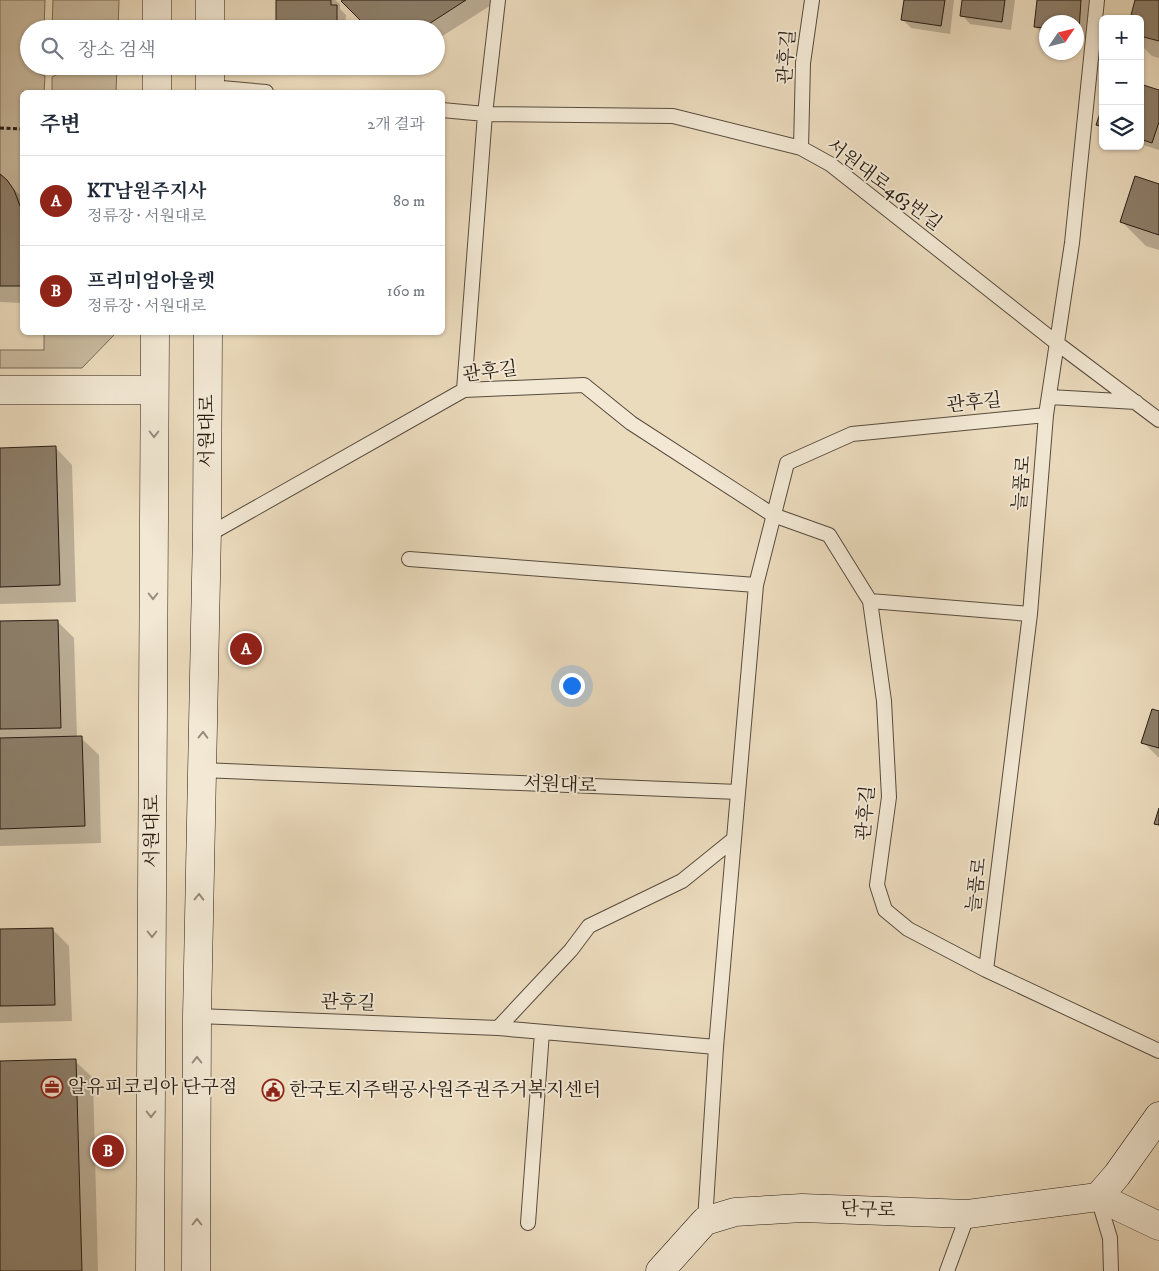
<!DOCTYPE html>
<html lang="ko">
<meta charset="utf-8">
<style>
:root{--surface:#fff;--page:#f6f6f7;--text:#1f2937;--muted:#747a83;--line:#e0e1e3;--accent:#8f2418}
body{margin:0;font-family:"IM FELL DW Pica","Noto Serif KR",serif;background:var(--page);color:var(--text)}
.controls{position:absolute;right:15px;top:15px;display:grid;overflow:hidden;border-radius:8px;box-shadow:0 1px 4px #0004}
.controls button{width:45px;height:45px;display:grid;place-items:center;padding:0;border:0;border-bottom:1px solid var(--line);background:var(--surface);color:var(--text);font:25px sans-serif}
.compass{position:absolute;left:1039px;top:15px;width:45px;height:45px;border-radius:50%;background:var(--surface);box-shadow:0 1px 4px #0004;rotate:55deg}
.you{position:absolute;left:571px;top:685px;width:18px;height:18px;margin:-12px;border:4px solid #fff;border-radius:50%;background:#1a73e8;box-shadow:0 0 0 8px #1a73e833}
.badge{display:grid;place-items:center;width:32px;height:32px;border-radius:50%;background:var(--accent);color:#fff;font-size:16px;font-weight:700}
.pin{position:absolute;translate:-50% -50%;border:2px solid #fff;box-shadow:0 1px 5px #0006}
.list{margin:0;padding:0;list-style:none}
h2{display:flex;justify-content:space-between;align-items:center;height:65px;margin:0;padding:0 20px;font-size:21px}
h2 small{font-size:16px;font-weight:400;color:var(--muted)}
.list li{display:grid;grid-template-columns:32px 1fr auto;gap:15px;align-items:center;box-sizing:border-box;height:90px;padding:0 20px;border-top:1px solid var(--line)}
.list b{display:block;font-size:19px;white-space:nowrap}
.list p{margin:0;font-size:16px;white-space:nowrap;color:var(--muted)}
.list em{font-size:16px;font-style:normal;color:var(--muted)}
.icon{flex:none;width:28px;height:28px;fill:none;stroke:currentColor;stroke-width:2;stroke-linecap:round;stroke-linejoin:round}
.map{position:relative;flex:none;width:1159px;height:1271px;overflow:hidden}
.search{position:absolute;background:var(--surface);box-shadow:0 1px 4px #0004;left:20px;top:20px;width:425px;height:55px;display:flex;align-items:center;gap:12px;box-sizing:border-box;padding:0 18px;border-radius:28px;color:var(--muted);font-size:19px}
.panel{position:absolute;background:var(--surface);box-shadow:0 1px 4px #0004;left:20px;top:90px;width:425px;height:245px;border-radius:8px}
.map>svg:first-child{display:block}
.green{fill:#cabba0;stroke:#786c5a}
.shadow{fill:#0003}
.building{fill:#8d7f6b;stroke:#271c13}
.lines{fill:none;stroke-linecap:round;stroke-linejoin:round}
.lane-casing{stroke:#584c3e;stroke-width:16}
.secondary-casing{stroke:#271c13;stroke-width:29}
.path{stroke:#271c13;stroke-width:3;stroke-dasharray:4 2.5;stroke-linecap:butt}
.lane{stroke:#f2e8d4;stroke-width:14}
.secondary{stroke:#f2e8d4;stroke-width:28}
.oneway{stroke:#978c7d}
.labels{text-anchor:middle;dominant-baseline:central;stroke-width:4;stroke-linejoin:round;paint-order:stroke}
.street-label{font-size:19px;fill:#271c13;stroke:#f2e8d4}
.poi-label{font-size:19px;fill:#271c13;stroke:#f2e8d4;text-anchor:start}
</style>
<div class="map">
<svg width="1159" height="1271" viewBox="0 0 1159 1271">
<rect width="100%" height="100%" fill="#ebdbbd"/>
<filter id="stains"><feTurbulence type="fractalNoise" baseFrequency=".004" numOctaves="4"/><feColorMatrix values="0 0 0 0 .2 0 0 0 0 .09 0 0 0 0 .02 0 0 0 .5 -.17"/></filter>
<radialGradient id="worn" r=".72"><stop offset=".6" stop-color="#630" stop-opacity="0"/><stop offset="1" stop-color="#630" stop-opacity=".3"/></radialGradient>
<path class="green" d="M0 0H45L44 29H29C29 44 24 51 29 66L38 73 45 76 44 92H22V211C15 196 16 187 0 174Z
M53 0H119L118 29H52Z
M66 66H117L116 92H52V77L58 74Z
M44 333 114 332V335L82 368H0V350H44Z"/>
<path class="shadow" d="M278 0H335L340 4V9L346 15 345 29H286L277 20Z
M345 0H493V4L436 40V29H371Z
M905 0H954L950 34 911 28 902 19Z
M964 0H1015L1011 30 970 24 962 15Z
M1038 0H1090L1087 39 1076 38V22H1046V35H1044L1036 27Z
M1136 0H1159V58L1152 56 1140 44V19Z
M1140 85 1159 92V150L1140 144Z
M0 176 22 197V303L0 302Z
M1159 185V250L1146 246 1121 221Z
M55 447 72 465 76 602 0 604V449Z
M57 621 74 638 77 738H81L99 755 101 843 0 846V623Z
M1159 712V758L1143 742Z
M52 929 69 946 72 1021 0 1023V930Z
M75 1061 93 1078 98 1271H0V1063Z"/>
<path class="building" d="M276 0H331V5H337V28L292 27V21H276Z
M343 0H466L421 29H369L341 1Z
M904 0H945L941 26 901 20Z
M962 0H1005L1002 22 960 16Z
M1037 0H1081L1079 31H1076V22H1046V28L1034 27Z
M1135 0H1159V41L1140 36V19H1130Z
M1140 84 1159 90V122L1152 143 1140 139Z
M1103 105V127L1096 125Z
M0 174 7 180 14 190 22 211V286H0Z
M1135 176 1159 184V235L1120 222Z
M56 446 60 585 0 587V448Z
M58 620 61 728 0 729V621Z
M1152 709 1159 711V748L1141 743Z
M82 736 85 826 0 829V738Z
M1159 808V825L1154 824Z
M53 928 55 1005 0 1006V929Z
M76 1059 82 1271H0V1061Z"/>
<g class="lines">
<g class="lane-casing">
<path id="lane" d="M210 87 266 92
M442 110 485 114 673 116 801 148 830 164 1058 344 1159 420
M801 148 803 63 812 0
M464 390 485 114 498 0
M1050 397 1136 402
M206 536 464 390 584 385 631 423 773 515 829 535 870 601 884 701 889 797 877 885 885 910 908 929 986 970 1159 1051
M409 559 756 585
M870 601 1030 614
M202 770 738 792
M986 970 1030 614 1046 415 1072 243 1097 0
M197 1016 498 1028 716 1047
M498 1028 571 950 589 926 682 881 734 839
M1098 1198 1110 1238 1111 1271
M705 1221 716 1047 756 585 787 463 852 434 1046 415
M528 1223 542 1032
M947 1271 968 1214"/>
</g>
<g class="secondary-casing">
<path id="secondary" d="M210 0V29
M157 29V0
M157 92V66
M210 92V66
M0 390H154
M1098 1197 1159 1226
M150 1271 155 332
M196 1271 197 1016 207 530 208 332
M660 1271 705 1221 735 1212 802 1208 968 1214 1098 1197 1117 1175 1159 1116"/>
</g>
<path class="path" d="M0 128 22 129"/>
<use href="#lane" class="lane"/>
<use href="#secondary" class="secondary"/>
</g>
<defs><path id="oneway-chevron" d="M-2-3.5L2.5 0L-2 3.5" fill="none" stroke-width="1.6" stroke-linecap="round" stroke-linejoin="round" transform="scale(1.25)"/></defs>
<g class="oneway">
<use href="#oneway-chevron" transform="translate(154 434) rotate(90)"/>
<use href="#oneway-chevron" transform="translate(153 596) rotate(90)"/>
<use href="#oneway-chevron" transform="translate(203 735) rotate(-89)"/>
<use href="#oneway-chevron" transform="translate(199 897) rotate(-89)"/>
<use href="#oneway-chevron" transform="translate(152 934) rotate(90)"/>
<use href="#oneway-chevron" transform="translate(197 1060) rotate(-90)"/>
<use href="#oneway-chevron" transform="translate(151 1114) rotate(90)"/>
<use href="#oneway-chevron" transform="translate(197 1222) rotate(-90)"/>
</g>
<defs>
<g id="office-ring" transform="scale(1.125)"><circle r="9.5" fill="#f2e8d4" stroke="#8f2418" stroke-width="1.5"/><path d="M-6-3h4V-5.5h4V-3h4V5H-6ZM-1-4.5V-3h2v-1.5ZM-6 0V1H6V0Z" fill="#8f2418"/></g>
<g id="civic-ring" transform="scale(1.125)"><circle r="9.5" fill="#f2e8d4" stroke="#8f2418" stroke-width="1.5"/><path d="M-.6-6.5H3V-4.5H.6V-3L4-1V1h2V6H-6V1h2V-1L-.6-3ZM-1.2 2.5V6h2.4V2.5Z" fill="#8f2418"/></g>
</defs>
<g fill-rule="evenodd">
<use href="#office-ring" x="52" y="1087"/>
<use href="#civic-ring" x="273" y="1090"/>
</g>
<g class="labels">
<g class="street-label">
<text transform="translate(787 57) rotate(-86)">관후길</text>
<text transform="translate(884 185) rotate(37)">서원대로463번길</text>
<text transform="translate(490 372) rotate(-7)">관후길</text>
<text transform="translate(974 403) rotate(-6)">관후길</text>
<text transform="translate(207 431) rotate(-90)">서원대로</text>
<text transform="translate(1022 483) rotate(-85)">늘품로</text>
<text transform="translate(560 785) rotate(2)">서원대로</text>
<text transform="translate(866 813) rotate(-85)">관후길</text>
<text transform="translate(152 831) rotate(-90)">서원대로</text>
<text transform="translate(977 885) rotate(-83)">늘품로</text>
<text transform="translate(348 1003) rotate(2)">관후길</text>
<text transform="translate(868 1210) rotate(2)">단구로</text>
</g>
<g class="poi-label">
<text x="68" y="1087">알유피코리아 단구점</text>
<text x="289" y="1090">한국토지주택공사원주권주거복지센터</text>
</g>
</g>
<rect width="100%" height="100%" filter="url(#stains)"/>
<rect width="100%" height="100%" fill="url(#worn)"/>
</svg>
<div class="controls">
<button>+</button>
<button>−</button>
<button><svg class="icon" aria-label="layers" viewBox="0 0 24 24"><path d="M12 4l9 5-9 5-9-5zM3 14l9 5 9-5"/></svg></button>
</div>
<svg class="compass" viewBox="-18 -18 36 36"><path d="M0-13l5 13h-10z" fill="#e53935"/><path d="M0 13l5-13h-10z" fill="#747a83"/></svg>
<div class="you"></div>
<div class="pin badge" style="left:246px;top:649px">A</div>
<div class="pin badge" style="left:108px;top:1151px">B</div>
<div class="search"><svg class="icon" aria-label="search" viewBox="0 0 24 24"><circle cx="10" cy="10" r="6"/><path d="M15 15l6 6"/></svg>장소 검색</div>
<section class="panel">
<h2>주변<small>2개 결과</small></h2>
<ul class="list">
<li><span class="badge">A</span><div><b>KT남원주지사</b><p>정류장 · 서원대로</p></div><em>80 m</em></li>
<li><span class="badge">B</span><div><b>프리미엄아울렛</b><p>정류장 · 서원대로</p></div><em>160 m</em></li>
</ul>
</section>
</div>
